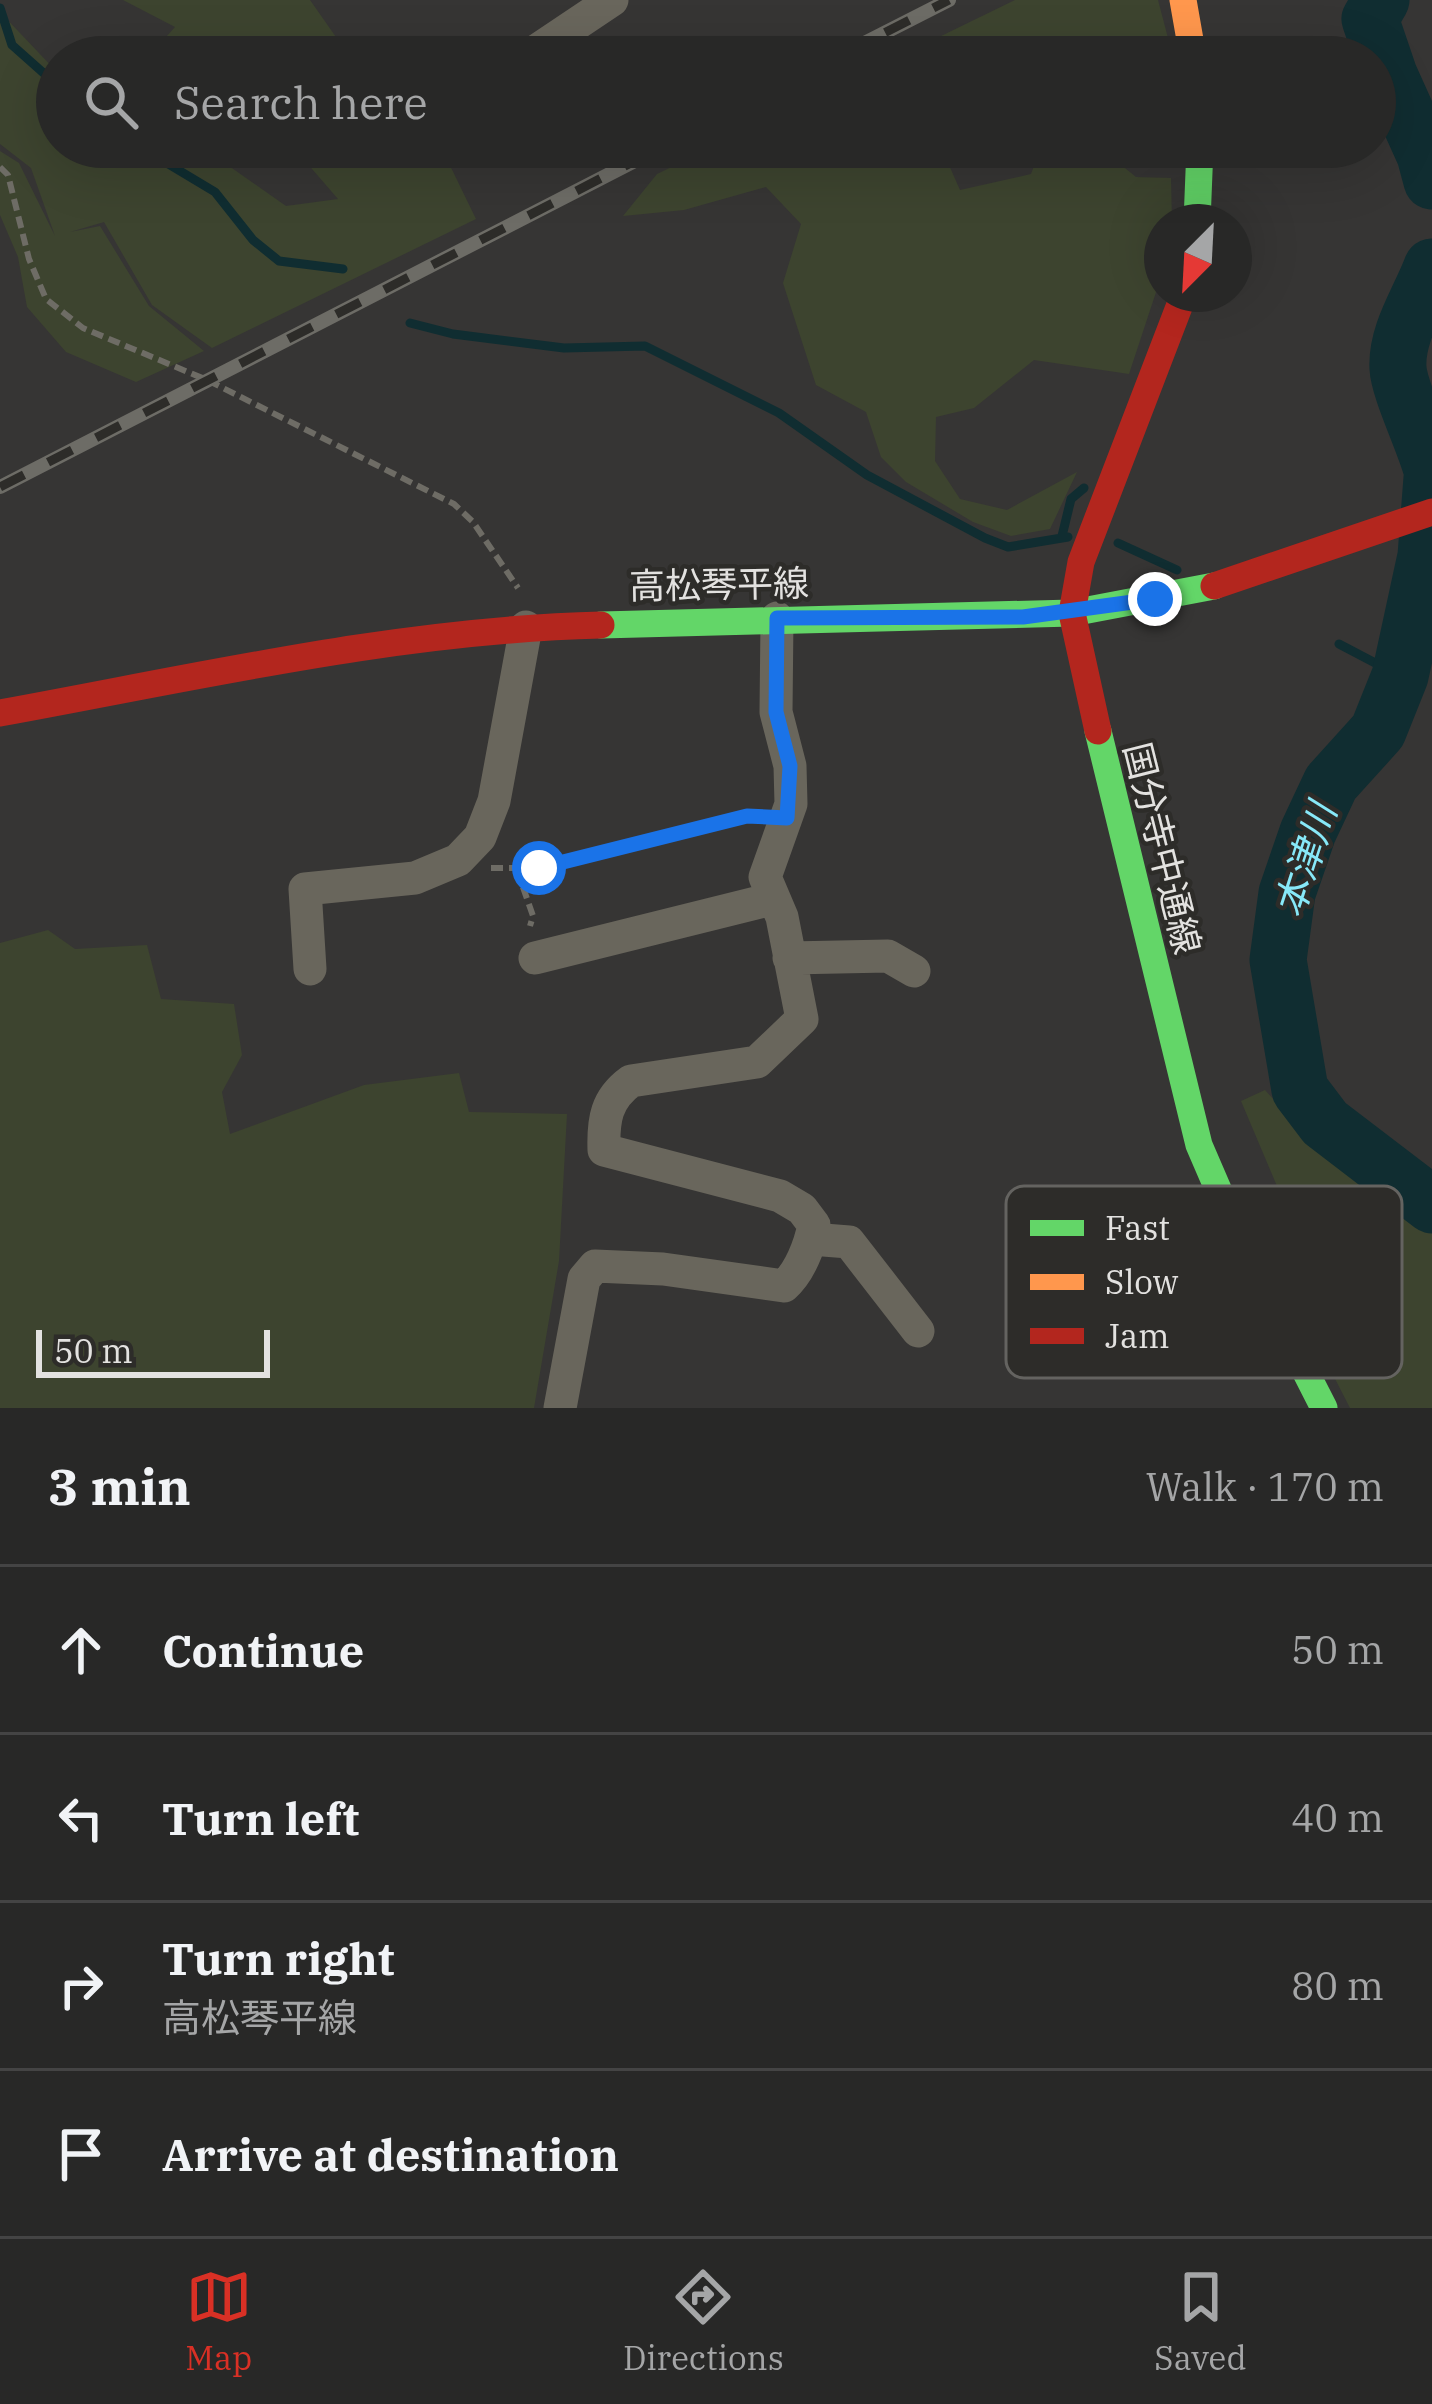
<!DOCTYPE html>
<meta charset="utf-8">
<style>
:root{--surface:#282827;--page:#343433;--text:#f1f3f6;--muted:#a5a6a7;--line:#444;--accent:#d93025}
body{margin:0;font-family:"IBM Plex Serif","Noto Sans JP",serif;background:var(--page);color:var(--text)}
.compass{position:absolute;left:1144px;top:204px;width:108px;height:108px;border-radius:50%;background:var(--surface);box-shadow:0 12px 48px #0002;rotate:204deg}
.scale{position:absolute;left:36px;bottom:30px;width:234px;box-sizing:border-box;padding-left:12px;border:6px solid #e3e2e0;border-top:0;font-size:33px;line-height:42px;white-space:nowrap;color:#e3e2e0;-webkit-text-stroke:9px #2d2c29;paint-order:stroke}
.stop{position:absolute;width:36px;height:36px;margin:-27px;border:9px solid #1a73e8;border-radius:50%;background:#fff}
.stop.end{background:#1a73e8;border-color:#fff;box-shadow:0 3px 12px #0008}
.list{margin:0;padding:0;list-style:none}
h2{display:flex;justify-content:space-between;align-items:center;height:156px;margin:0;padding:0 48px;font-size:51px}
h2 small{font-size:39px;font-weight:400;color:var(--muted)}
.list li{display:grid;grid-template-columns:78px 1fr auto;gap:36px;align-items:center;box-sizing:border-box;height:168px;padding:0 48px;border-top:3px solid var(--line)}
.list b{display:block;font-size:45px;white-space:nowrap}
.list p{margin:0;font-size:39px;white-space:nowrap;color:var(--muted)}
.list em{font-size:39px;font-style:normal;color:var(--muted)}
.icon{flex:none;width:66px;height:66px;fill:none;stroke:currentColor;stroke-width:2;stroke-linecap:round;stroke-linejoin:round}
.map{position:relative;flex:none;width:1432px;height:1408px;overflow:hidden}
.search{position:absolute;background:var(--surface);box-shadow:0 12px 48px #0002;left:36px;right:36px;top:36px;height:132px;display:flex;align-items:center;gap:30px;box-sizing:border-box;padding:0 42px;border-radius:66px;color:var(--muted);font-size:45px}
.sheet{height:828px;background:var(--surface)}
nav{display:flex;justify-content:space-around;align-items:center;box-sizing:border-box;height:168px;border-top:3px solid var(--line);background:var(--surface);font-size:33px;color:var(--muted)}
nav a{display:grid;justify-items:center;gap:6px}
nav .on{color:var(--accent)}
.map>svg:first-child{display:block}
.green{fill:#3d442f}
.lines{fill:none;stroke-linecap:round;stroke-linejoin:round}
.stream{stroke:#102d31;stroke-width:9}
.river{stroke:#102d31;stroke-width:57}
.path{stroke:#6e6c65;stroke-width:6;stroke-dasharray:12 6;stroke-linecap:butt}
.street{stroke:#69665c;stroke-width:33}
.fast{stroke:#63d668;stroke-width:27}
.slow{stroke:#ff974d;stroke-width:27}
.jam{stroke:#b3261e;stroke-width:27}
.rail-casing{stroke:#6d6c66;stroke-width:14}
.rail{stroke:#2d2c29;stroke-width:9;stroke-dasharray:27;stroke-linecap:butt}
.route{stroke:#1a73e8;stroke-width:15}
.labels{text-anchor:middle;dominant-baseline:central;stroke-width:9;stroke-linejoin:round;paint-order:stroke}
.street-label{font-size:36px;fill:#e3e2e0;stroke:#2d2c29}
.water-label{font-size:39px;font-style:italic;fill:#87e8f8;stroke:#2d2c29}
.key{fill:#2d2c29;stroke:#646360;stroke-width:3}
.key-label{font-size:33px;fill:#e3e2e0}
</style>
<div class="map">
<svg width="1432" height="1408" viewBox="0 0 1432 1408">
<rect width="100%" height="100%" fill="#363534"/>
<path class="green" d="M123 0H310L350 57H148L175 27Z
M1015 0H1158L1173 57H898Z
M0 12 57 72V147H202L286 206 338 199 293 147H441L476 219 212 348 152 305 104 222 70 232 100 226 149 306 204 351 136 382 66 352 27 307 18 257 0 215V151L19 163 55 236 31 168 0 144Z
M713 147H941L960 190 1031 174 1041 147H1099L1136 177 1171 178 1172 222H1162V274L1129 374 1034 360 974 408 936 417 935 461 960 499 1007 510 1077 472 1050 529 1011 536 973 522 906 482 881 457 866 412 816 385 783 283 801 224 766 187 684 210 623 216 657 174Z
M48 930 75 949 147 945 161 999 234 1004 242 1055 222 1092 230 1134 364 1085 459 1073 469 1112 567 1114 559 1261 534 1408H0V943Z
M1265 1090 1317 1147 1432 1229V1408H1350L1293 1297 1315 1276 1241 1101Z"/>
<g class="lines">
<path class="stream" d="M0 8 12 45 48 77 57 103
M140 147 215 192 253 240 279 261 343 269
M410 323 453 334 564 348 645 346 779 413 867 475 985 538 1008 547 1068 537
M1062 536 1071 499 1084 488
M1118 543 1177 570
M1339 644 1400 676"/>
<path class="river" d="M1381 0 1370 19 1389 75 1425 155 1432 181
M1432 267C1420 299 1396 333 1398 368 1399 390 1425 443 1432 470
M1432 478 1426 556 1400 676 1378 731 1331 783 1308 832 1287 893 1278 960 1300 1090 1325 1123 1432 1205"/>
<path class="path" d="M0 167 8 175 29 259 46 299 83 328 207 380 454 504 473 522 518 588
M491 868H539L687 829 754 817
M517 870 533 916 530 926"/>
<path class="street" d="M527 57 612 0
M535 958 772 899
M789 958 888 956 914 971
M310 969 305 889 415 878 458 860 480 837 494 801 526 627
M811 1239 849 1242 918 1331
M560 1408 584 1279 595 1266 663 1269 784 1286C800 1272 810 1245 814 1225L802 1209 780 1196 604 1150C603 1120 606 1099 631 1081L757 1062 802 1019 782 917 765 877 791 804 790 766 776 712 777 618"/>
<path class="fast" d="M1197 222 1200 147
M601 625 1072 613 1214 586
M1098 731 1199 1145 1249 1261 1324 1408"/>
<path class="slow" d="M1183 0 1193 57"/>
<path class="jam" d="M1214 586 1432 512
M0 713C198 677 399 630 601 625
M1098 731 1072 613 1081 562 1184 294"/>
<g class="rail-casing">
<path id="rail" d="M837 57 949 0
M0 487 662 147"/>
</g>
<use href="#rail" class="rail"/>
</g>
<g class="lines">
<path class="route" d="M539 868 747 816 787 818 790 766 776 712 777 618 1023 617 1155 599"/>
</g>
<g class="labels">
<g class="street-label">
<text transform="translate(719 584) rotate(-1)">高松琴平線</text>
<text transform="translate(1163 848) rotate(76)">国分寺中通線</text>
</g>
<g class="water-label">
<text transform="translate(1305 860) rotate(-72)">本津川</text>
</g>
</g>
<rect x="1006" y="1186" width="396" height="192" rx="18" class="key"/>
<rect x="1030" y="1220" width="54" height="16" fill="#63d668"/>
<rect x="1030" y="1274" width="54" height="16" fill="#ff974d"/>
<rect x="1030" y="1328" width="54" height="16" fill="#b3261e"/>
<g class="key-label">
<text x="1105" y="1240">Fast</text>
<text x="1105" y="1294">Slow</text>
<text x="1105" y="1348">Jam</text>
</g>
</svg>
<svg class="compass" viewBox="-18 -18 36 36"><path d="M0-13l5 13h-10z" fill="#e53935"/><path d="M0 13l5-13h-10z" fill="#a5a6a7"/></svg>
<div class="scale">50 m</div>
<div class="stop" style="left:539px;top:868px"></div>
<div class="stop end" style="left:1155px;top:599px"></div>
<div class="search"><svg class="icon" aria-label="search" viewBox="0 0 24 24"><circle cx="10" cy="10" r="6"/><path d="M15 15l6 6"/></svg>Search here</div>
</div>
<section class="sheet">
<h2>3 min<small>Walk · 170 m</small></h2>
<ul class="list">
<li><svg class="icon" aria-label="ahead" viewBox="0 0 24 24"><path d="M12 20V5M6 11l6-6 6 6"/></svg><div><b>Continue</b></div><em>50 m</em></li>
<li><svg class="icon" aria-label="left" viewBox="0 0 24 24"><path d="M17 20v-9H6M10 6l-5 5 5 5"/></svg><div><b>Turn left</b></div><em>40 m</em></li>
<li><svg class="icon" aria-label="right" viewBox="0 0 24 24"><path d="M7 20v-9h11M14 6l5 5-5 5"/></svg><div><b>Turn right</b><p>高松琴平線</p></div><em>80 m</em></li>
<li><svg class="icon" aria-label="arrive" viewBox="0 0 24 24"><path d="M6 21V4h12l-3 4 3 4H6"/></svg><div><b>Arrive at destination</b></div></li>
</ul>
</section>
<nav>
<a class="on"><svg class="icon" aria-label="map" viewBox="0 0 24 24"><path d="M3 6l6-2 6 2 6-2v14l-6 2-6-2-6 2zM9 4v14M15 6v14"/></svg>Map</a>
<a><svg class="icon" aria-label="directions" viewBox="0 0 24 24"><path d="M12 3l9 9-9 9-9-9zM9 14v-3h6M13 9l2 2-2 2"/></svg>Directions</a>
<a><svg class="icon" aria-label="saved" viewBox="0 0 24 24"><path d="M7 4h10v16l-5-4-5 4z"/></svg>Saved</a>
</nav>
